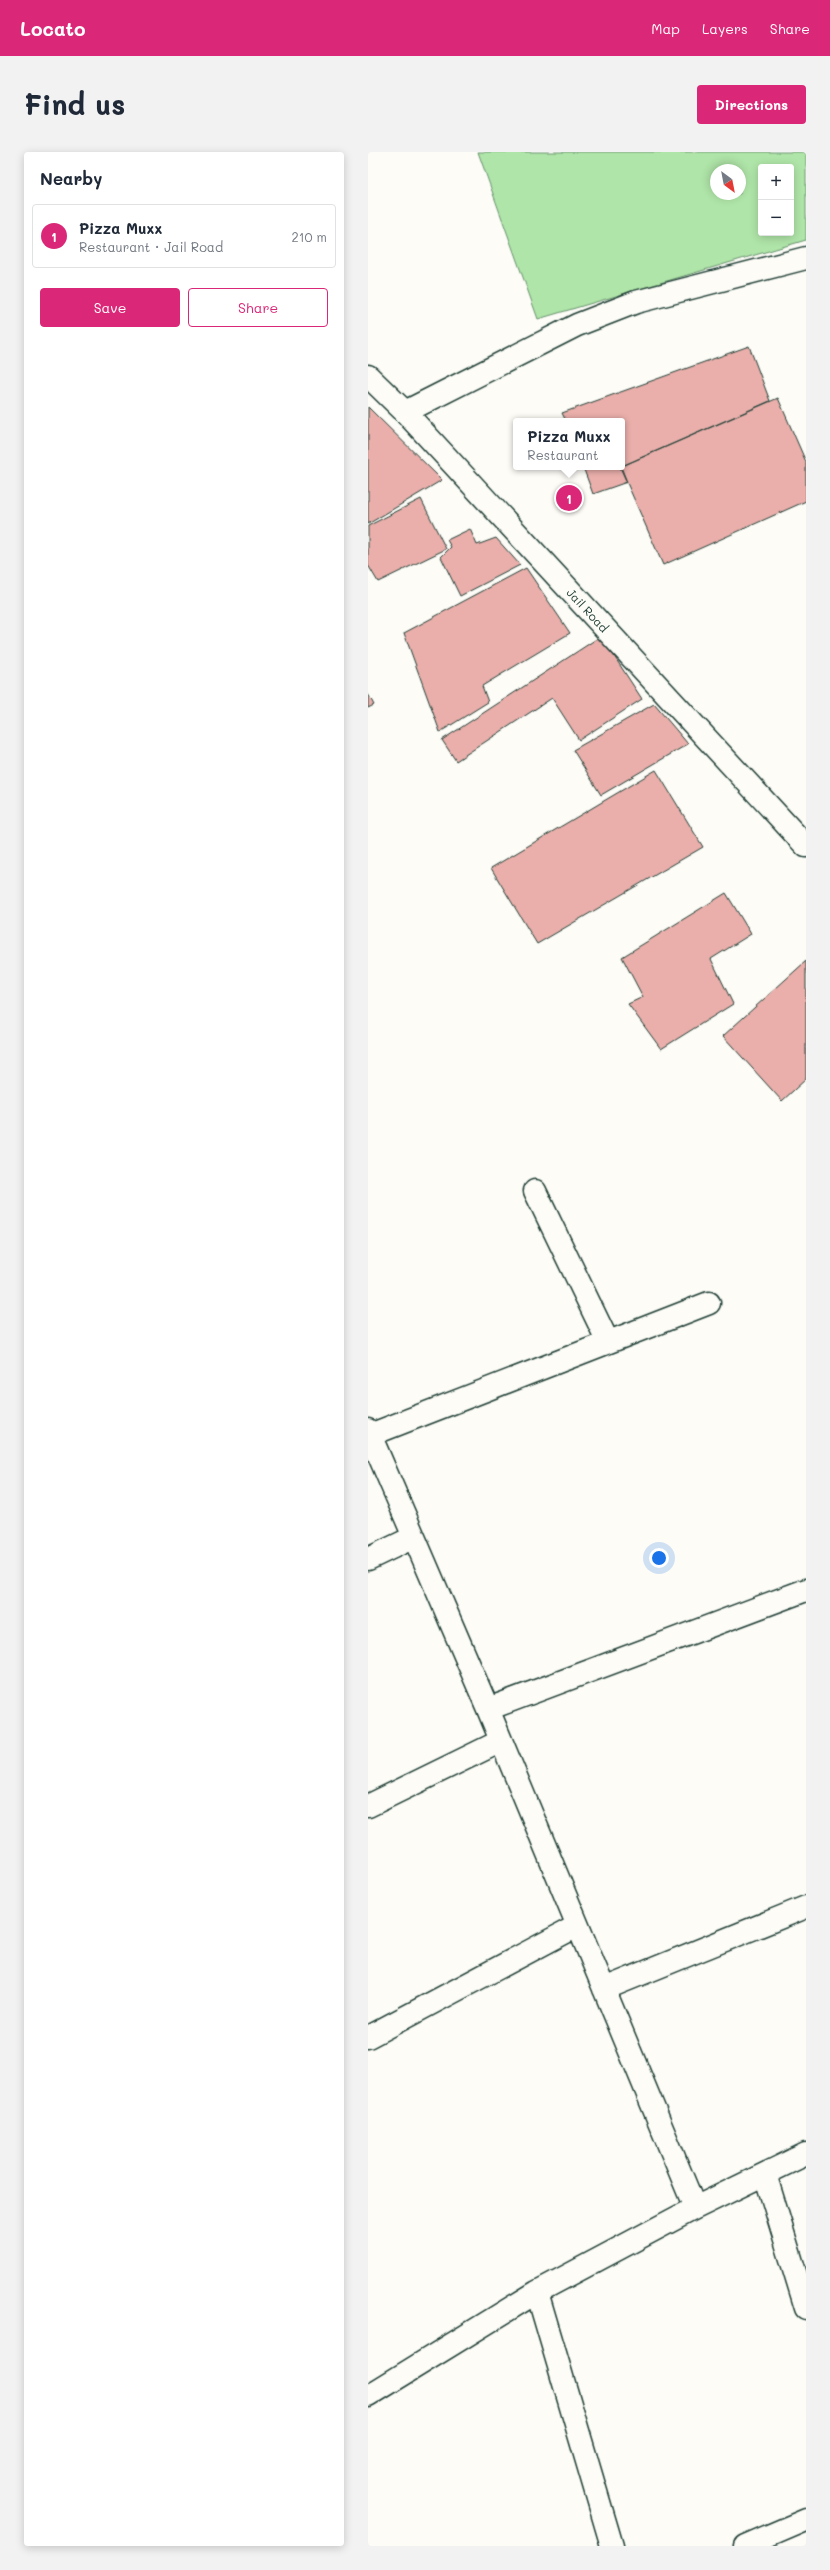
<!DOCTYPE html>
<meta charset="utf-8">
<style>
:root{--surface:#fff;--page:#f2f2f3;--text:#1f2937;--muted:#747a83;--line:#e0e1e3;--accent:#db2777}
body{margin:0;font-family:Mali,sans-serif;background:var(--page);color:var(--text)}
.controls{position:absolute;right:12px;top:12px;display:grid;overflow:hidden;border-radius:4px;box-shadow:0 2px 10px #0003}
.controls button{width:36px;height:36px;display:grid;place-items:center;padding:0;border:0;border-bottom:1px solid var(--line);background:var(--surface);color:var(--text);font:20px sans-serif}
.compass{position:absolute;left:342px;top:12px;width:36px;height:36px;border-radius:50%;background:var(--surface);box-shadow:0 2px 10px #0003;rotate:148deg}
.you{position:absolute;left:291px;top:1406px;width:14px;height:14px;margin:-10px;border:3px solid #fff;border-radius:50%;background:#1a73e8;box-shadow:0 0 0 6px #1a73e833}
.badge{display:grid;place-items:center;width:26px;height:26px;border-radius:50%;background:var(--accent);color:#fff;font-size:13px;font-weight:700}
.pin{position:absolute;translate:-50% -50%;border:2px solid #fff;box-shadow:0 1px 4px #0006}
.popup{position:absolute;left:145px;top:266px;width:112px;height:52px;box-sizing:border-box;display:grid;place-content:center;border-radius:4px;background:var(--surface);filter:drop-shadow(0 1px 3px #0005);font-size:13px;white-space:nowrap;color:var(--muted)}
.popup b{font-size:15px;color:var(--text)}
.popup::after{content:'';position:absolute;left:50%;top:100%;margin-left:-8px;border:8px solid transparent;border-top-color:var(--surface)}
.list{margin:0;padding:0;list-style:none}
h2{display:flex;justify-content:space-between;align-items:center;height:52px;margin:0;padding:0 16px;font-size:17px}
h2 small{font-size:13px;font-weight:400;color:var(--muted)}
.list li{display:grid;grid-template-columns:26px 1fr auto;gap:12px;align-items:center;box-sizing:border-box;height:64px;margin:0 8px 8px;padding:0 8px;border:1px solid var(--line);border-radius:4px}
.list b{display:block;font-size:15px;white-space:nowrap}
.list p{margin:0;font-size:13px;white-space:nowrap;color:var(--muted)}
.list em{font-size:13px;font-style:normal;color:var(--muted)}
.actions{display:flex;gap:8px;padding:12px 16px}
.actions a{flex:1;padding:9px 0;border:1px solid var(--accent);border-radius:4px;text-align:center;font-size:14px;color:var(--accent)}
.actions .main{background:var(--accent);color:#fff}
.map{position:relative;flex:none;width:438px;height:2394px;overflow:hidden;border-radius:4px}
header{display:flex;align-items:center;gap:24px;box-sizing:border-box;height:56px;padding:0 20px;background:var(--accent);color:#fff}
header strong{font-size:19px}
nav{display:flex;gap:22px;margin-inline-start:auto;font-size:14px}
.intro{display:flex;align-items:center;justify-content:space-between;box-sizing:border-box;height:96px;padding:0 24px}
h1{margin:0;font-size:28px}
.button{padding:10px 18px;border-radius:4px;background:var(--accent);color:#fff;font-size:14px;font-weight:700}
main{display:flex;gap:24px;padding:0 24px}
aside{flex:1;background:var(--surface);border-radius:4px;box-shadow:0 2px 10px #0003}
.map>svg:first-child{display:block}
.green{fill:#afe5a8;stroke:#67916e;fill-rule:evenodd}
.building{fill:#eaafab;stroke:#1f3d34}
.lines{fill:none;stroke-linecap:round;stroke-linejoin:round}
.minor-casing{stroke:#1f3d34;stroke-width:25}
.secondary-casing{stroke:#1f3d34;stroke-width:25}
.minor{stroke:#fdfcf7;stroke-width:22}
.secondary{stroke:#fdfcf7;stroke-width:22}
.labels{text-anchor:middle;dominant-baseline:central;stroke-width:3;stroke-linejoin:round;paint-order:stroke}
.street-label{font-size:12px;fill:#1f3d34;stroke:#fdfcf7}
</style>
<header>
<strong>Locato</strong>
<nav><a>Map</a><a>Layers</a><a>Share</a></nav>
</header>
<div class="intro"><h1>Find us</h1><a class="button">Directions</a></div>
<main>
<aside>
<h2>Nearby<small></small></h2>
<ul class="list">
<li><span class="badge">1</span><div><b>Pizza Muxx</b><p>Restaurant · Jail Road</p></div><em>210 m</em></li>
</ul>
<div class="actions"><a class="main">Save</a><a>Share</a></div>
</aside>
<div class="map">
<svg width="438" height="2394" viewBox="0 0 438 2394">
<rect width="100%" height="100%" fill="#fdfcf7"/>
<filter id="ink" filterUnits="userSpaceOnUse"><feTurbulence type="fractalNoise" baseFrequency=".025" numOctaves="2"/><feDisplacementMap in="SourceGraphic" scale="8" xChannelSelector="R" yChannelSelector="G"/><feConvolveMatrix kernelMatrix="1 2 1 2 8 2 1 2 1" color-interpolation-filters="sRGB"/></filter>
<g filter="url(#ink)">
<path class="green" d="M110 0H438V88L170 167ZM393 15H423V81H393ZM348 18H372V42H348Z"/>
<path class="building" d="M381 194 402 249 254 314V269H198L194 261Z
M410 246 438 310V349L295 413 252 315Z
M0 255 74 328 0 372Z
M215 315H253L259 330 225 342Z
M53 347 78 397 10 430 0 413V374Z
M102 377 109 393 128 386 152 413 92 444 73 405 83 395 79 388Z
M158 416 202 481 114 534 120 550 72 580 36 481Z
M233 484 274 547 211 588 184 546 88 609 74 588Z
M0 542 6 553 0 556Z
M286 552 320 592 233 643 205 598Z
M288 618 335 695 169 792 123 716Z
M358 741 383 782 343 807 365 852 293 897 260 852 275 845 254 805Z
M438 809V927L414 949 355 884Z"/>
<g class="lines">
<g class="minor-casing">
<path id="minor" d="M37 260 209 173 268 150 438 106
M167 1039 240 1190
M0 1278 120 1557 327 2056
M2 1283 341 1151
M0 1407 46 1385
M120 1557 438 1438
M0 1654 133 1589
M236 1837 438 1755
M0 1885 209 1774
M397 2022 438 2156
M169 2140 244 2394
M0 2244 169 2140 327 2056 438 2002
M377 2394 438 2368"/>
</g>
<g class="secondary-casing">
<g id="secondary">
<path id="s1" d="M0 224 37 260 438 694"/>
</g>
</g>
<use href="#minor" class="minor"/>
<use href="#secondary" class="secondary"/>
</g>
</g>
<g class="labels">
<g class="street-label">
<text stroke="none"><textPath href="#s1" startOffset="321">Jail Road</textPath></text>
</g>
</g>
</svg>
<div class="controls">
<button>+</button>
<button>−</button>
</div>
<svg class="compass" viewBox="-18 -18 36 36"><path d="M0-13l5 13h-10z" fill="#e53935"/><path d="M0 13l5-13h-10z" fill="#747a83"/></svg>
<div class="you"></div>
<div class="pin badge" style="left:201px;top:346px">1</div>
<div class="popup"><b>Pizza Muxx</b>Restaurant</div>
</div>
</main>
